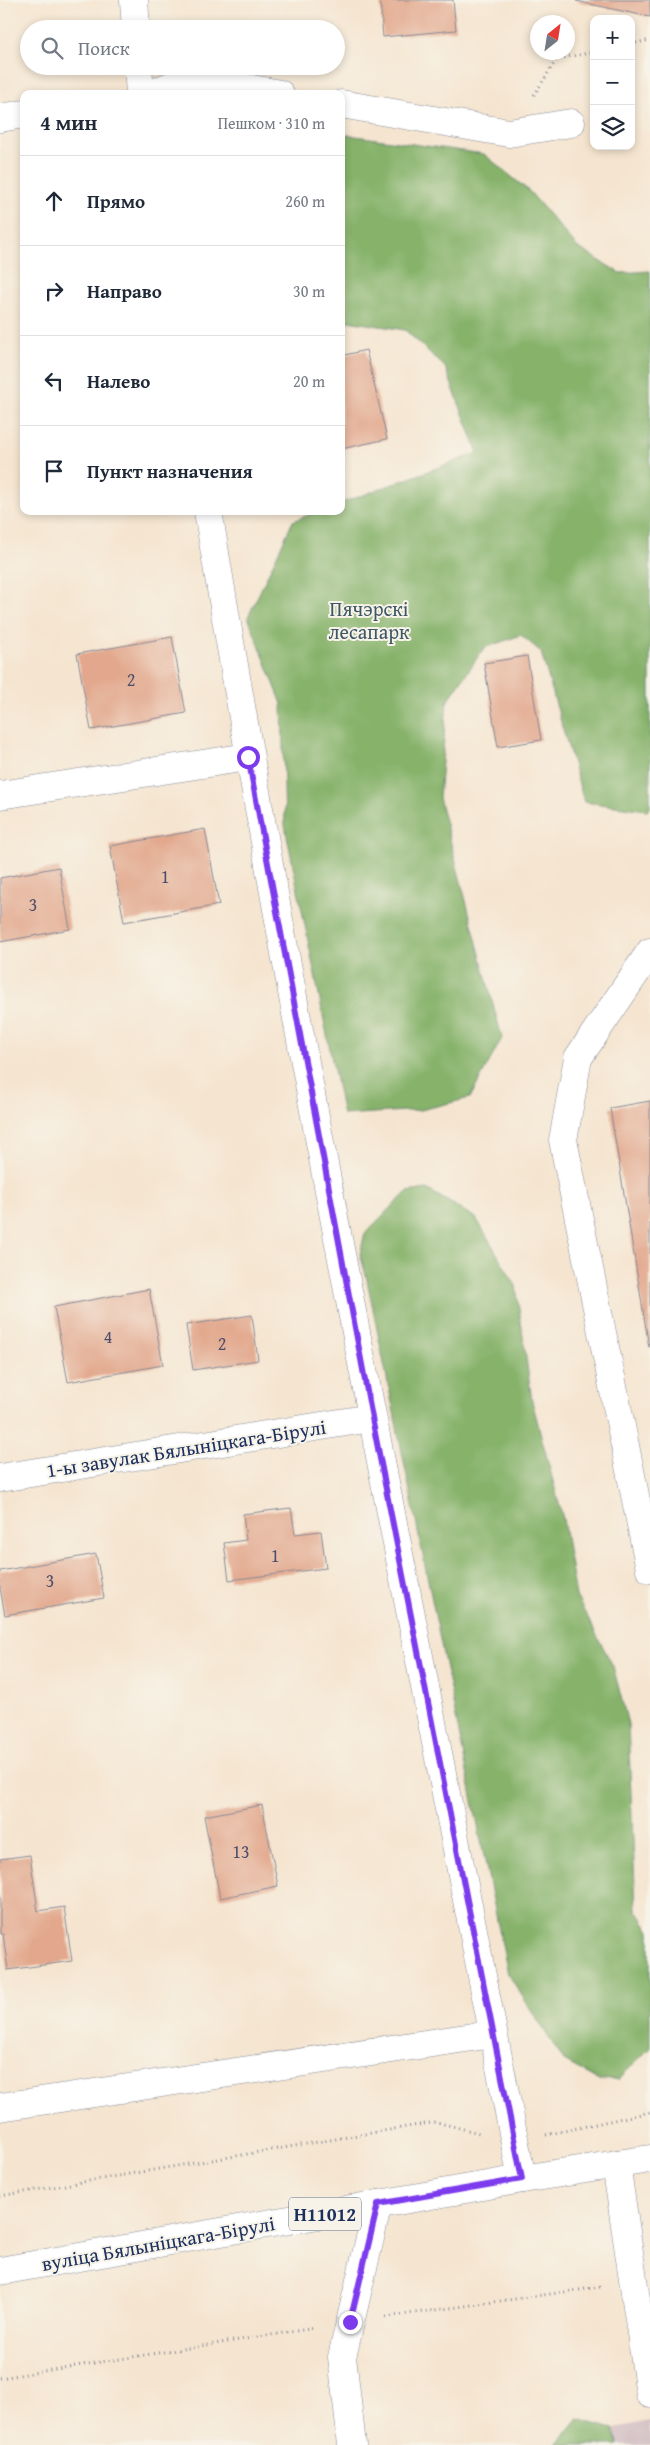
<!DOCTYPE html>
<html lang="ru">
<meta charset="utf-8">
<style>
:root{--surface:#fff;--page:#f6f6f7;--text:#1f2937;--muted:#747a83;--line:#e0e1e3}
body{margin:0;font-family:"Gentium Book Plus",serif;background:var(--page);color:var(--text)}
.controls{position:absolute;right:15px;top:15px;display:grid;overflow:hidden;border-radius:10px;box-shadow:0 2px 8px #0003}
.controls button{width:45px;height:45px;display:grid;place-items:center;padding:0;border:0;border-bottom:1px solid var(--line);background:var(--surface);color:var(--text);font:25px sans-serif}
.compass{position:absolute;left:530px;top:15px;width:45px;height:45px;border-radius:50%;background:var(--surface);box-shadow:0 2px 8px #0003;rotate:30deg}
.stop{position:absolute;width:15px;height:15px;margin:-11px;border:4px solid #7c3aed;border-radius:50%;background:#fff}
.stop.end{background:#7c3aed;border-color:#fff;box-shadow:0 1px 5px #0008}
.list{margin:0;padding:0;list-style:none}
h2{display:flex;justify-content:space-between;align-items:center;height:65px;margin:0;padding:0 20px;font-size:21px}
h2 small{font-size:16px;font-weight:400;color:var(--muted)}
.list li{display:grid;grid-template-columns:32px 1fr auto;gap:15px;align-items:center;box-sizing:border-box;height:90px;padding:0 20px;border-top:1px solid var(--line)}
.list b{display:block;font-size:19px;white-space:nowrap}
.list em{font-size:16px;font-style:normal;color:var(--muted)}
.icon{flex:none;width:28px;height:28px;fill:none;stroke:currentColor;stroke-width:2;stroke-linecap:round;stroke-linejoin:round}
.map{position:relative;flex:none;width:650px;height:2445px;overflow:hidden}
.search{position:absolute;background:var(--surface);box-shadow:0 2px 8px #0003;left:20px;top:20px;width:325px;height:55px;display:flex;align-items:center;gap:12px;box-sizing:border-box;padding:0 18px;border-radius:28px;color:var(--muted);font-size:19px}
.panel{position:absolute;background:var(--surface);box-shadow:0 2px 8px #0003;left:20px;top:90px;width:325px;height:425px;border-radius:10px}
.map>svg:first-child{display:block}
.industrial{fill:#d2bec3}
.forest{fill:#86b26b;stroke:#507064}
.building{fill:#e2a78c}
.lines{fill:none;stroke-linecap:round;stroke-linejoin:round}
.minor-casing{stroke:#888a97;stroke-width:29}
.major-casing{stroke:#888a97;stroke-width:29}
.path{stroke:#888a97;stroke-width:3;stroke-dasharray:1 4;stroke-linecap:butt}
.minor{stroke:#fff;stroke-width:28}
.major{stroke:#fff;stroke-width:28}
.route{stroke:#7c3aed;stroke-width:6}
.labels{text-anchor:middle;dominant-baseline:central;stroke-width:4;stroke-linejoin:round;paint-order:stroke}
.number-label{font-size:18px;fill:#4d4d6a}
.shield{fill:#f7f3e8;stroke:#5d6a87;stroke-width:1}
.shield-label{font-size:19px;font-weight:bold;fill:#1b2f5e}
.park-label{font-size:20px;fill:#3e5765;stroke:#f7f3e8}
.street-label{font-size:20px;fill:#1b2f5e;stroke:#f7f3e8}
</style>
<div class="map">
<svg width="650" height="2445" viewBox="0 0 650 2445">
<rect width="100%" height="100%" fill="#f7f3e8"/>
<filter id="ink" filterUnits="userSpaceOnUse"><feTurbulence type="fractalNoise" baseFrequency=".02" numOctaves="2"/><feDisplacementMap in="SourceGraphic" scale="10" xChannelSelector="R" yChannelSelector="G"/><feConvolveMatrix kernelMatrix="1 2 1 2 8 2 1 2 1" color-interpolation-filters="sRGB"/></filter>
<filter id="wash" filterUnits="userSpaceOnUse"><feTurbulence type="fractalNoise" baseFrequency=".0096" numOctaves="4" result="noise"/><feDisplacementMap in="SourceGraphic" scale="20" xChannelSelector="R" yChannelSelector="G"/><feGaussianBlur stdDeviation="1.12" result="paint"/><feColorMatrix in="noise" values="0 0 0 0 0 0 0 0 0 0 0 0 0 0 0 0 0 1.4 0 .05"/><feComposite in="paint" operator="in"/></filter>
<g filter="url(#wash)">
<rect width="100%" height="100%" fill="#f5e5d0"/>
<path class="industrial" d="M650 2421V2445H577L575 2436Z"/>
<path class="forest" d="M341 134 484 154 529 191 577 247 620 273 650 271V808L647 810 584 802 541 652 521 635 484 648 447 702 439 798 502 1038 470 1098 421 1110 343 1115 285 826 282 704 248 617 293 521 319 511H341V503L478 453 445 367 405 330 341 320Z
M427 1189 476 1218 516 1286 532 1401 563 1519 576 1596 613 1666 628 1724 636 1909 650 1931V2048L619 2079 599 2080 564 2061 508 1974 366 1275 360 1254 365 1233 407 1192Z
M578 2419 613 2429 619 2445H556Z"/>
<g id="blocks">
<path class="building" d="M380 0H453L456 30 383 37Z
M576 0H650V17L576 1Z
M366 350 387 439 341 449V356Z
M172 637 186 713 91 730 77 654Z
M527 656 541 740 498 747 484 663Z
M205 829 219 905 124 922 110 846Z
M59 867 70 929 0 942V878Z
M650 1101V1347H649L610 1108Z
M149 1289 163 1365 68 1382 54 1307Z
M252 1315 258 1360 193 1370 186 1325Z
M291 1508 295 1534 321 1531 326 1568 229 1580 224 1543 246 1540 243 1514Z
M96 1554 104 1598 5 1615 0 1588V1571Z
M262 1805 278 1886 220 1898 204 1816Z
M30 1855 38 1911 64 1907 72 1961 8 1970 3 1934H0V1859Z"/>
</g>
</g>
<g filter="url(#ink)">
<use href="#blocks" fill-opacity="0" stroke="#888a97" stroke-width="1"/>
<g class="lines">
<g class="minor-casing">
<path id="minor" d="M134 0 136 29
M138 66 140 94
M151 94 190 78 280 94
M341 104 509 133 571 123
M0 118 24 114
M208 511C300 1069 413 1624 522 2179
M0 795 248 757
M650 952 578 1058 563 1140 650 1569
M0 1478 371 1418
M0 2107 493 2034
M616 2164 650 2394
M352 2445 342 2357 378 2204"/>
</g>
<g class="major-casing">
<path id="major" d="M0 2271 522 2179 650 2159"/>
</g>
<path class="path" d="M631 44 650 40
M534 95 557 59 594 52
M546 2135 650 2112
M0 2196 436 2122 479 2133
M386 2317 600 2287
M0 2378 315 2328"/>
<use href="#minor" class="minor"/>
<use href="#major" class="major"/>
</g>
</g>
<g class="lines" filter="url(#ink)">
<path class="route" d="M248 757 372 1418 522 2179 378 2204 350 2322"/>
</g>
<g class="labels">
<g class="number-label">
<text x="131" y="679">2</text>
<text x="165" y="876">1</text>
<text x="33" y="904">3</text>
<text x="108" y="1336">4</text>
<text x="222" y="1343">2</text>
<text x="275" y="1555">1</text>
<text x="50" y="1580">3</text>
<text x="241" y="1851">13</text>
</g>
<rect class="shield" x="289" y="2197.5" width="72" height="33" rx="4"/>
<g class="shield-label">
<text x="325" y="2214">Н11012</text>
</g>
<g class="park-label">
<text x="369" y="608">Пячэрскі<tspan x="369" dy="23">лесапарк</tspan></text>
</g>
<g class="street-label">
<text transform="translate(186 1448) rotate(-9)">1-ы завулак Бялыніцкага-Бірулі</text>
<text transform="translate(158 2243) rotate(-10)">вуліца Бялыніцкага-Бірулі</text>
</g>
</g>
</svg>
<div class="controls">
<button>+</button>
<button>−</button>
<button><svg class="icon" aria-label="layers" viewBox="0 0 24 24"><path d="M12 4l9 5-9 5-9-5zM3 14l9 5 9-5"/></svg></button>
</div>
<svg class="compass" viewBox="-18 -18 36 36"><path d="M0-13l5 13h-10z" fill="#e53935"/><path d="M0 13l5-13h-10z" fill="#747a83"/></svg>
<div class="stop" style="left:248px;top:757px"></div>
<div class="stop end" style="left:350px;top:2322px"></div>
<div class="search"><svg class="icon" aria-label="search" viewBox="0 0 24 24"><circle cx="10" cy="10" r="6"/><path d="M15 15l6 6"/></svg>Поиск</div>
<section class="panel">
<h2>4 мин<small>Пешком · 310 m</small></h2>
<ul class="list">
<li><svg class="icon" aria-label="ahead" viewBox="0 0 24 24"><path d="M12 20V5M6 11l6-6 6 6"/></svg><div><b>Прямо</b></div><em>260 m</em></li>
<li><svg class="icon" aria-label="right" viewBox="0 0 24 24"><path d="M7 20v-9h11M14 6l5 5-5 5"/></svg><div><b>Направо</b></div><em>30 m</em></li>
<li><svg class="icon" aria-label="left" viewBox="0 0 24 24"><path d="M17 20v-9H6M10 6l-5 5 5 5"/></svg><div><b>Налево</b></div><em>20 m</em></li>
<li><svg class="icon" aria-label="arrive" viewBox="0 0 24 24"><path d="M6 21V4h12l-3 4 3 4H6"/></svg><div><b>Пункт назначения</b></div></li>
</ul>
</section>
</div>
